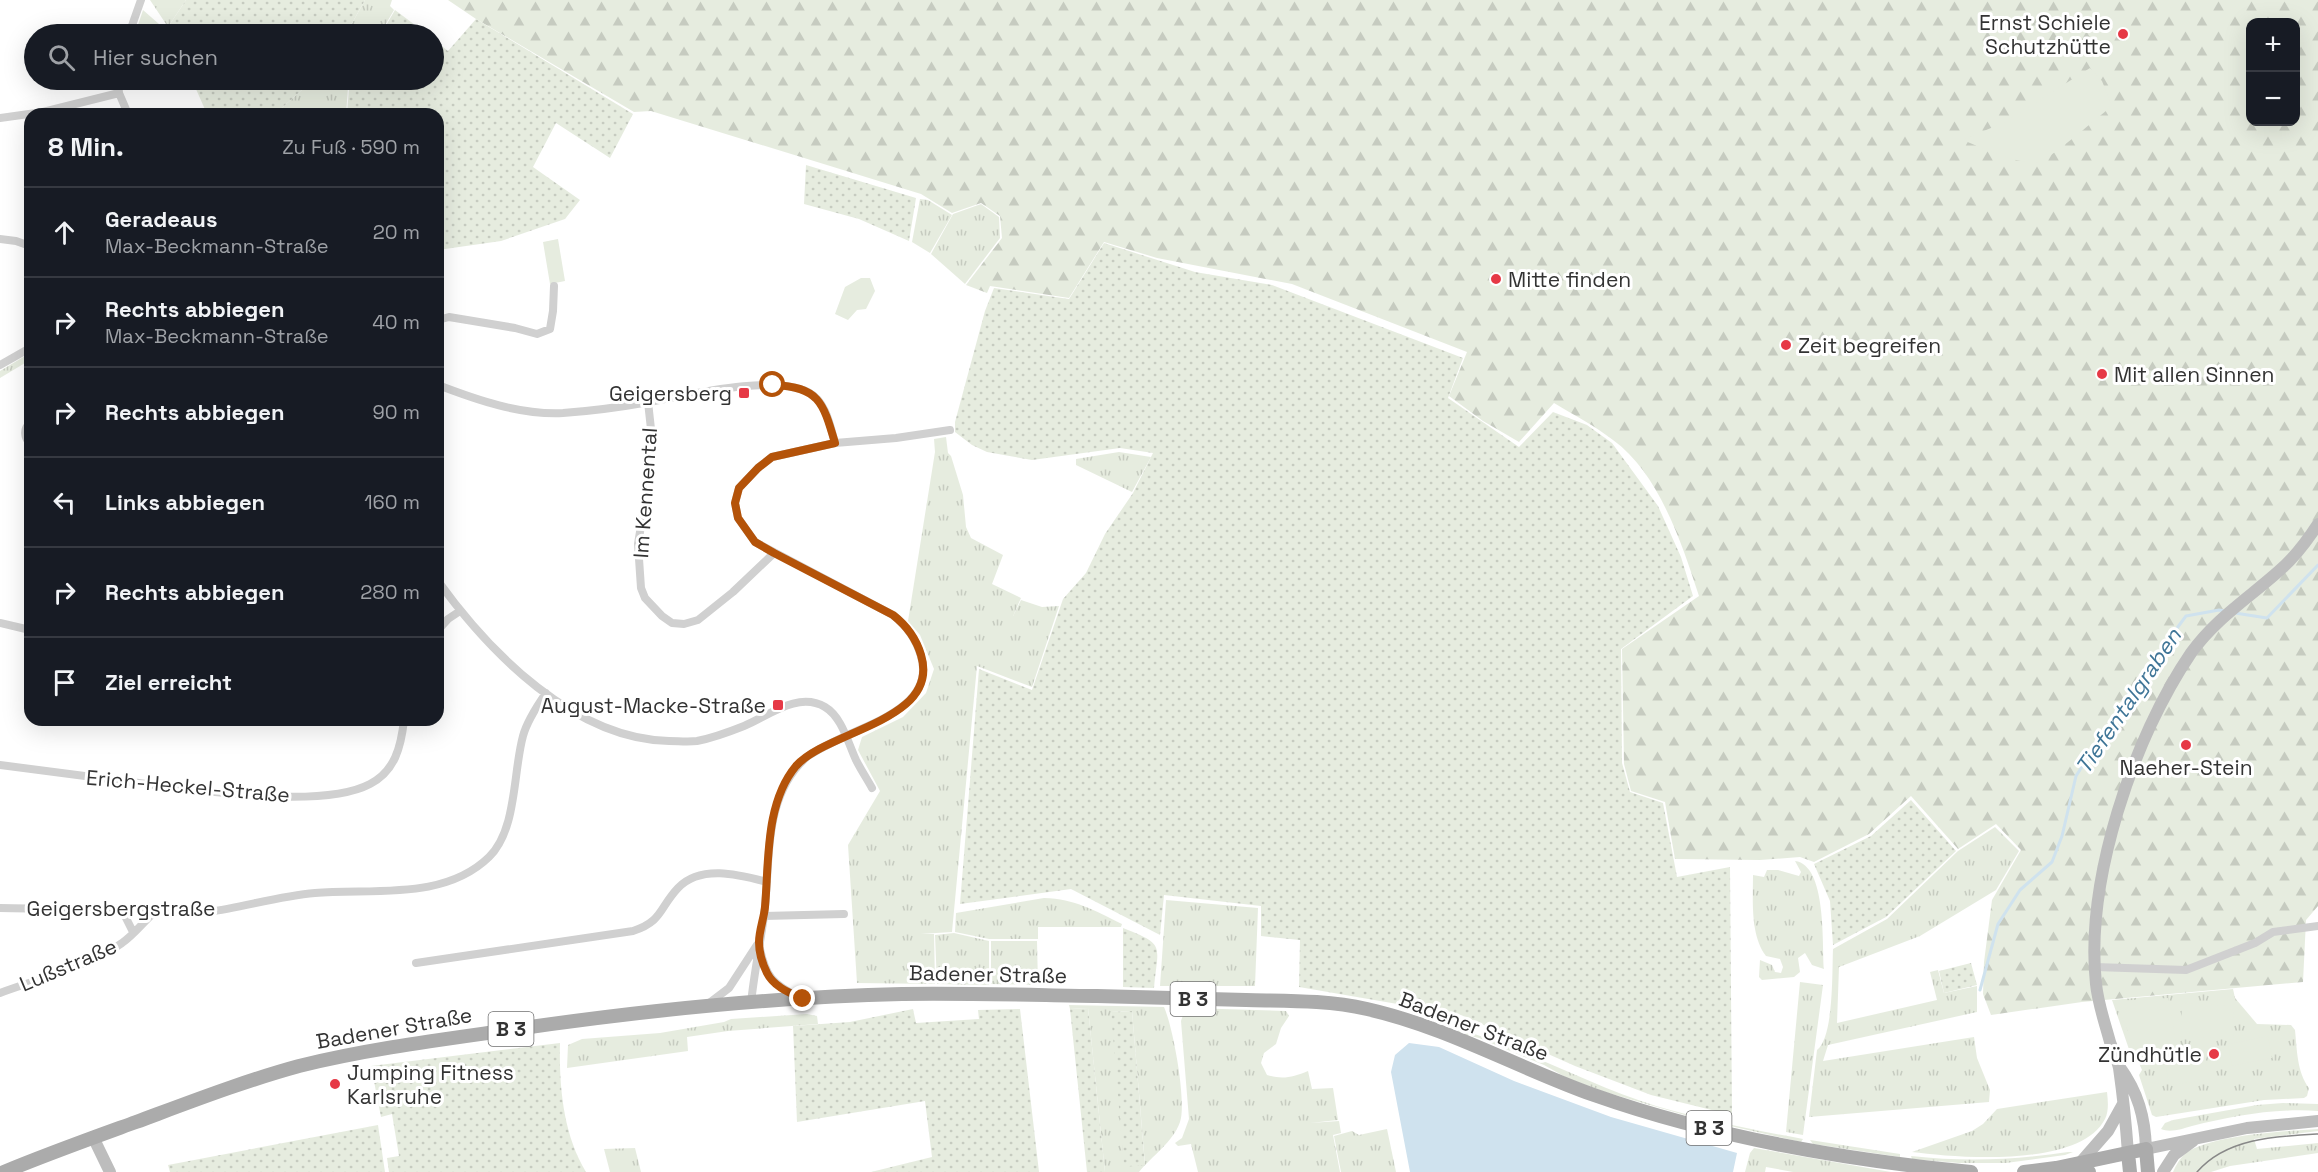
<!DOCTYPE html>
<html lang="de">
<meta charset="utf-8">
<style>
:root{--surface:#171b24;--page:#242831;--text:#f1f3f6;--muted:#9ea1a6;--line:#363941}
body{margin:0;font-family:"Space Grotesk",sans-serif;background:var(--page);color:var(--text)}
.controls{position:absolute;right:18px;top:18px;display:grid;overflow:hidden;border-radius:12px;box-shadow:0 6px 24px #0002}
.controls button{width:54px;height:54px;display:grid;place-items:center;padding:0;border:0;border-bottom:2px solid var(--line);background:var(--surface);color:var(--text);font:30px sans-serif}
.stop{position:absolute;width:18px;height:18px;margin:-14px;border:4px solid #b45309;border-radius:50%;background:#fff}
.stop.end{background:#b45309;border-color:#fff;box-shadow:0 2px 6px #0008}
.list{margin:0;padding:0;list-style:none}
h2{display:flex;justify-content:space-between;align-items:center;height:78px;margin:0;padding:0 24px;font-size:26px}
h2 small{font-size:20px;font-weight:400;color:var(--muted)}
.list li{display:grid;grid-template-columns:39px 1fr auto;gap:18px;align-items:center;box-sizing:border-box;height:90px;padding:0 24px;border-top:2px solid var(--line)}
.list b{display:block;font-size:22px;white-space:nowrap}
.list p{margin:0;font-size:20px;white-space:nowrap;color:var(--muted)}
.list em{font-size:20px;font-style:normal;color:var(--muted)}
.icon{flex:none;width:33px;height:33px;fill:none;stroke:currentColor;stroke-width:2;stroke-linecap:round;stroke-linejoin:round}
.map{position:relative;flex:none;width:2318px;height:1172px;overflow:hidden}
.search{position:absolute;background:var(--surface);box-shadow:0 6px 24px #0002;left:24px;top:24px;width:420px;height:66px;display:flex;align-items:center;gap:15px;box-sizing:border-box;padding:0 21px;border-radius:33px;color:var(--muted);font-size:22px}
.panel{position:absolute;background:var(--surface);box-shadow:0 6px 24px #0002;left:24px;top:108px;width:420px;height:618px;border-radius:18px}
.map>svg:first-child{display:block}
.grass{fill:url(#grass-tufts);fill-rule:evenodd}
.forest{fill:url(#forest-firs);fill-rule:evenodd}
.park{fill:#e6ecdf}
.garden{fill:url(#garden-dots)}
.water{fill:#cfe2ee}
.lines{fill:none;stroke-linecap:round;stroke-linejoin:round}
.stream{stroke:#cfe2ee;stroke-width:3}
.street{stroke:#d0d0d0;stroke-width:8}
.secondary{stroke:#bdbdbd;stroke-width:12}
.primary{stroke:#ababab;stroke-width:14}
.tram{stroke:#888;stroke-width:1.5}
.route{stroke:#b45309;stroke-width:8}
.poi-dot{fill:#e63946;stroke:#fff;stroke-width:2}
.labels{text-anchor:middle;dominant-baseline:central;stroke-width:6;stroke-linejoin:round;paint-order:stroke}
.shield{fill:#fff;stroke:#707070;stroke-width:1.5}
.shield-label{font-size:20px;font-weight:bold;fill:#333}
.poi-label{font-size:21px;fill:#333;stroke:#fff;text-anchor:end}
.street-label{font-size:21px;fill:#333;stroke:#fff}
.water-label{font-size:22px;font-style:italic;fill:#3f7597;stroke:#fff}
</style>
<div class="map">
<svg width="2318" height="1172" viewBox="0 0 2318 1172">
<defs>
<pattern id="grass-tufts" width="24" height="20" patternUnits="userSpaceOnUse" patternTransform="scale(1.5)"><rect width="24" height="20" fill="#e6ecdf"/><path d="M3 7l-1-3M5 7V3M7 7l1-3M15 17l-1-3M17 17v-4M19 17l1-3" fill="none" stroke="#c6cbc0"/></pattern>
<pattern id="forest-firs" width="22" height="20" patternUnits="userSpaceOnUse" patternTransform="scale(1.5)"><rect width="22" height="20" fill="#e6ecdf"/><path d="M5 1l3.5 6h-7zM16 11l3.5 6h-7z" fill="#c6cbc0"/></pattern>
<pattern id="garden-dots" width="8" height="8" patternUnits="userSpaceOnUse" patternTransform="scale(1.5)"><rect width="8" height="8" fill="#e6ecdf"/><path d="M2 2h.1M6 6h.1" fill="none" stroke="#c6cbc0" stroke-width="1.8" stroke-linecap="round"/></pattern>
</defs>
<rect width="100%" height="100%" fill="#fff"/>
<path class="grass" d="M150 0H186L168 27Z
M365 0H392L390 6 394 10 380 34H346Z
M143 10 159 24 164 34H135Z
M313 80H353L348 88 346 114H275Z
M920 199 928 200 952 215 930 253 912 242Z
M981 204 999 217 1000 238 965 284 931 254 953 214Z
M30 353V360L0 378V371Z
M946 437 948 453 951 456 963 495 966 527 971 538 1003 555 992 584 1021 598 1013 616 1021 600 1042 607 1059 606 1032 687 977 666 952 932 921 934H934L935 984 857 983 848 845 880 791 858 750 862 737 903 717 926 693 934 669 920 635 908 621 935 452 934 439Z
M1119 452 1151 457 1132 492 1076 465V459Z
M1995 827 2019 851 1996 890 1920 936 1839 967 1837 1023 1937 1000 1930 972 1938 970 1944 993 1977 986V1012L1828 1045 1823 1061 1974 1037 1977 1058 1990 1090 1989 1102 1809 1117 1817 1050C1834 1037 1832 972 1833 949L1887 919 1958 851Z
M1795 861C1827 865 1822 944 1824 969L1812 965 1805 953 1798 958 1800 972 1794 977 1762 980 1759 977 1760 960 1772 965 1775 972 1781 973 1783 967 1780 959 1766 956C1750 935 1753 900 1753 875L1764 877 1767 870H1778L1799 876 1801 872Z
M1044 898C1075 899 1094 910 1122 924L1121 927H1038V939H989L955 932 956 913Z
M1166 900 1258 908 1255 986H1160Z
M954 933 989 941V985L937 984 935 935Z
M991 941H1037L1038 985 991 984Z
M1800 982 1823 985 1803 1135 1786 1132Z
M2233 989 2235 998 2257 1024 2291 1025 2295 1030C2297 1050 2297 1072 2309 1088L2307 1096 2304 1098 2264 1100 2156 1117 2152 1115 2139 1075 2142 1070 2139 1063 2134 1062 2132 1058 2112 1000Z
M1069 1005 1164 1007C1173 1027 1187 1102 1180 1122 1173 1142 1152 1156 1139 1172H1105L1088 1008 1070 1009ZM1132 1011 1145 1164V1165L1111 1012Z
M1188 1008 1286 1011 1289 1016 1281 1028 1276 1044 1264 1053 1261 1063 1267 1075C1283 1080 1293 1077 1308 1071L1312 1089 1333 1088 1338 1120 1310 1123 1339 1121 1341 1133 1333 1135 1340 1172H1198L1191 1144 1178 1146 1175 1143 1182 1138 1189 1119 1181 1021 1184 1012Z
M807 1014 817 1016 818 1024 728 1031 687 1037 688 1051 567 1068 568 1045 582 1039 660 1033 724 1022 731 1019Z
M1459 1029C1526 1049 1588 1085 1656 1106 1704 1120 1754 1130 1803 1139L1801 1142 1695 1118 1605 1092 1567 1078 1544 1065 1479 1038 1458 1033Z
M2107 1092C2108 1101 2109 1111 2105 1119 2080 1168 1958 1158 1912 1152L1972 1131 1983 1124 1997 1109Z
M2283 1103 2318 1104V1111C2275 1108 2233 1116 2192 1126 2182 1129 2170 1133 2161 1129L2165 1123 2173 1120 2257 1105Z
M1387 1129 1396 1172H1341L1334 1136 1352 1131 1359 1135Z
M2318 1129V1131L2254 1139 2257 1149 2318 1143V1153L2230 1166 2211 1172H2173C2176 1165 2180 1158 2186 1153 2211 1135 2286 1131 2318 1129Z
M1810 1140 1900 1154V1157L1813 1144Z
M635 1148 641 1172H610L604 1149Z
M1754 1148 1891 1172H1793L1766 1167 1765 1172H1745L1750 1153Z
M2068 1152H2073L2065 1155 2006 1163H1959L1912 1159 1911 1156C1966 1162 2014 1160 2068 1152Z"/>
<path class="forest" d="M448 0H2318V906L2306 920 2303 982 2082 1002 1991 1015 1983 994 1984 962 1992 900 2021 850 1996 824 1958 849 1911 796 1869 834 1814 862 1800 857 1760 860 1675 859 1665 802 1631 791 1624 764 1622 649 1699 596C1682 544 1659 473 1613 440 1595 426 1574 415 1554 403L1519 442 1483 421 1449 396 1467 352 1292 284 1157 258 1104 242 1069 298 990 286 987 293 966 285 1002 238 1000 216 981 203 952 213 921 194 651 111 634 112 476 19ZM2250 22H2296V122H2250Z"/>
<path class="park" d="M2090 68 2102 81 2112 106C2099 116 2050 160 2038 162 2016 165 1982 147 1962 140L2003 123Z
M558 239 565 281 550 284 543 242Z
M861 278H870L875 291 866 309 857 310 848 320 835 314 845 287Z
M2168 998 2177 1047 2140 1058 2114 1001Z
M2182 1003 2234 1006 2233 1039 2181 1036Z
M2268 1036 2272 1058 2232 1066 2228 1044Z
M2205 1054 2208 1080 2169 1085 2165 1059Z"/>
<path class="garden" d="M186 0H365L346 34H172L168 27Z
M395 10 427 34H381Z
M476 19 633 114 610 158 556 123 533 167 580 200 565 219 501 241 438 250V114H347L349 88 354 80H434V40L448 51Z
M192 80H313L275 114H207Z
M806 165 916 198 909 241 859 219 804 204Z
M1104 243 1195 272 1272 285 1463 358 1448 398 1519 447 1553 412 1587 425 1612 443 1658 506 1681 557 1693 596 1621 649 1622 763 1630 792 1663 803 1677 877 1730 867 1732 1115 1651 1095 1575 1066 1461 1015 1299 987 1300 940 1261 936V906L1164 895 1160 935 1071 889 960 904 979 669 1032 690 1063 599 1086 573 1105 534 1133 493 1153 453 1120 448 1032 460 987 452 972 445 955 432V422L985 311 994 288 1069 299Z
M1911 800 1956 851 1886 917 1833 945 1830 901 1814 864 1871 836Z
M1123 928C1166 945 1158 944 1154 988L1123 987Z
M1971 963 1977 985 1944 993 1939 971Z
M1088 1008 1105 1172H1087L1070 1009Z
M913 1009 916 1023 979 1019 978 1010 1020 1009 1039 1172H871L932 1157 925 1101 797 1122 793 1026 850 1022Z
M1132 1011 1145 1165 1124 1167 1111 1012Z
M560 1043C559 1086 563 1134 586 1172H389L387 1158 399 1156 392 1114 381 1117 371 1066Z
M378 1125 385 1172H170L168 1165Z"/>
<path class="water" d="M1409 1043 1439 1047 1514 1081 1611 1117 1737 1153 1733 1172H1410L1391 1072 1395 1055Z"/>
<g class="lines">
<path class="stream" d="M2235 613 2267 618 2318 565
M1980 990 1998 924 2020 890 2052 862 2062 836 2076 776 2133 687 2186 616 2219 610 2226 611"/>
<path class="street" d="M129 34 141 0
M118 80 119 93 128 114
M0 118 43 112 119 93
M0 239 16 241 30 246
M438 320 449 317 515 328 537 334 550 329 553 311 554 286
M0 365 30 348
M438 385C477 400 520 415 563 413 592 411 621 407 649 402 688 395 773 374 808 392 826 401 830 425 835 443
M648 402 651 429V465L638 544 641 588 645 598 662 616 672 623 684 624 698 620 733 592 774 553
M30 423C23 429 24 437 30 444
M438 581C490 653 574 739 669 741 678 741 688 742 697 741 713 738 729 732 744 726 768 716 798 691 825 707 842 717 848 743 856 760 861 770 867 779 872 788
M0 623 30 630
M438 630 448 619 460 611
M0 765C54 772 108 779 162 786 214 792 325 808 370 784 395 771 401 747 404 720
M0 908C45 909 91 908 136 909 160 910 185 915 208 912 244 907 279 896 315 893 372 888 444 901 489 857 517 830 513 772 523 736 527 721 537 706 546 693
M122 910 133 932
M764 916 844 914
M760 949C766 977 773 984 798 997
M416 963 633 931C663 921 659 908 678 888 701 864 740 875 767 882
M2095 967 2186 970 2255 943 2273 932 2318 926
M0 993C37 979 91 966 122 943 134 935 144 921 156 911
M751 1003C754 974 760 945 764 916 771 861 762 795 808 756 820 748 833 742 846 736 877 721 935 703 921 656 916 639 907 626 893 615L755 542 738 518 735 503 739 488 758 468 772 457 835 443 896 438 950 430
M708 1004 729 988 757 945"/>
<path class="secondary" d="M2119 1066C2138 1092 2145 1117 2146 1149L2247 1128 2318 1121
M93 1137 110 1172
M2128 1153C2126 1125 2123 1096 2119 1068 2117 1059 2113 1050 2110 1042 2105 1023 2098 1004 2096 984 2085 881 2133 738 2191 653 2215 619 2250 597 2280 570 2295 557 2307 541 2318 524
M2080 1163 2108 1131 2123 1104
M2163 1172 2174 1155 2193 1141"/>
<path class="primary" d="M2128 1153 2130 1172
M2067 1169 2089 1172
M4 1172C47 1154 92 1138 136 1122 190 1102 244 1081 299 1066 368 1049 439 1040 509 1030 639 1011 771 997 902 994 966 993 1030 995 1094 996 1145 997 1196 999 1246 1000 1287 1001 1327 1000 1367 1009 1447 1027 1518 1068 1594 1095 1713 1137 1846 1160 1971 1172
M2024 1172 2056 1168 2146 1149 2148 1172"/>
<path class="tram" d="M2197 1172C2226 1138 2276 1136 2318 1134"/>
</g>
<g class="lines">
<path class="route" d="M773 385C819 387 823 402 835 443L772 457 758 468 739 488 735 503 738 518 755 542 774 553 893 615C907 626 916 638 921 655 941 721 828 730 796 766 765 803 769 862 765 907 764 918 759 931 759 942 759 952 763 965 767 973 774 987 790 993 803 999"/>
</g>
<g class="poi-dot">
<circle cx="2123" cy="34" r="6"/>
<circle cx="1496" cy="279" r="6"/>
<circle cx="1786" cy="345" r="6"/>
<circle cx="2102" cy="374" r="6"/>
<rect x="738" y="387" width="12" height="12" rx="3"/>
<rect x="772" y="699" width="12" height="12" rx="3"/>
<circle cx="2186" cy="745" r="6"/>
<circle cx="2214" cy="1054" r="6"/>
<circle cx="335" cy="1084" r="6"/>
</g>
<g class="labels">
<g class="shield">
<rect x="1170.5" y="982" width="45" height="34" rx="4.5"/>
<rect x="488.5" y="1012" width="45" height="34" rx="4.5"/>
<rect x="1686.5" y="1111" width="45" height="34" rx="4.5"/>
</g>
<g class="shield-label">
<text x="1193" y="999">B 3</text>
<text x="511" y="1029">B 3</text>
<text x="1709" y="1128">B 3</text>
</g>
<g class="poi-label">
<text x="2111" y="22">Ernst Schiele<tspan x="2111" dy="24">Schutzhütte</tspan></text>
<text x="1508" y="279" text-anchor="start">Mitte finden</text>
<text x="1798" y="345" text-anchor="start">Zeit begreifen</text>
<text x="2114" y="374" text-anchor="start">Mit allen Sinnen</text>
<text x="732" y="393">Geigersberg</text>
<text x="766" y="705">August-Macke-Straße</text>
<text x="2186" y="767" text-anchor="middle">Naeher-Stein</text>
<text x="2202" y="1054">Zündhütle</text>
<text x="347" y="1072" text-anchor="start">Jumping Fitness<tspan x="347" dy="24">Karlsruhe</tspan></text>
</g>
<g class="street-label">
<text transform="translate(645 493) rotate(-86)">Im Kennental</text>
<text transform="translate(188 786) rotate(5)">Erich-Heckel-Straße</text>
<text x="121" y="908">Geigersbergstraße</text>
<text transform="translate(68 965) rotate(-23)">Lußstraße</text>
<text transform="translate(988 974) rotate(1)">Badener Straße</text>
<text transform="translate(1474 1026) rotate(21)">Badener Straße</text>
<text transform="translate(394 1028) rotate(-10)">Badener Straße</text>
</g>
<g class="water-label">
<text transform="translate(2128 701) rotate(-56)">Tiefentalgraben</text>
</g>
</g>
</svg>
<div class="controls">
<button>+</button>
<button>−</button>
</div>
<div class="stop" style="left:773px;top:385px"></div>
<div class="stop end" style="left:803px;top:999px"></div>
<div class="search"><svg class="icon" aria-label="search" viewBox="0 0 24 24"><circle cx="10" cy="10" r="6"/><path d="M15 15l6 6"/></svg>Hier suchen</div>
<section class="panel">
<h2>8 Min.<small>Zu Fuß · 590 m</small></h2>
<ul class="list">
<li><svg class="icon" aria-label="ahead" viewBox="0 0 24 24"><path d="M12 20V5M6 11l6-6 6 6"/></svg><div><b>Geradeaus</b><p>Max-Beckmann-Straße</p></div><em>20 m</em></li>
<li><svg class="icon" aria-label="right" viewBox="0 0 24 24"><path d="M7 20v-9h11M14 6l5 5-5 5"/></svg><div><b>Rechts abbiegen</b><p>Max-Beckmann-Straße</p></div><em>40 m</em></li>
<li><svg class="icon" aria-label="right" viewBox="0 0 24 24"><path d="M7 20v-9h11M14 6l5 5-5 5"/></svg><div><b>Rechts abbiegen</b></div><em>90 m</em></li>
<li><svg class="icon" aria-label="left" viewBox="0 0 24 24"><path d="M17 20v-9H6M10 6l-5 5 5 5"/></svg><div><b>Links abbiegen</b></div><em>160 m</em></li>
<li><svg class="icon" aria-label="right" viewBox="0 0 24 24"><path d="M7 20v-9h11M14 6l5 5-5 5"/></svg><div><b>Rechts abbiegen</b></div><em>280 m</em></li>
<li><svg class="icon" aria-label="arrive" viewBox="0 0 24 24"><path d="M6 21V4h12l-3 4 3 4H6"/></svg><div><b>Ziel erreicht</b></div></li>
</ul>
</section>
</div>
